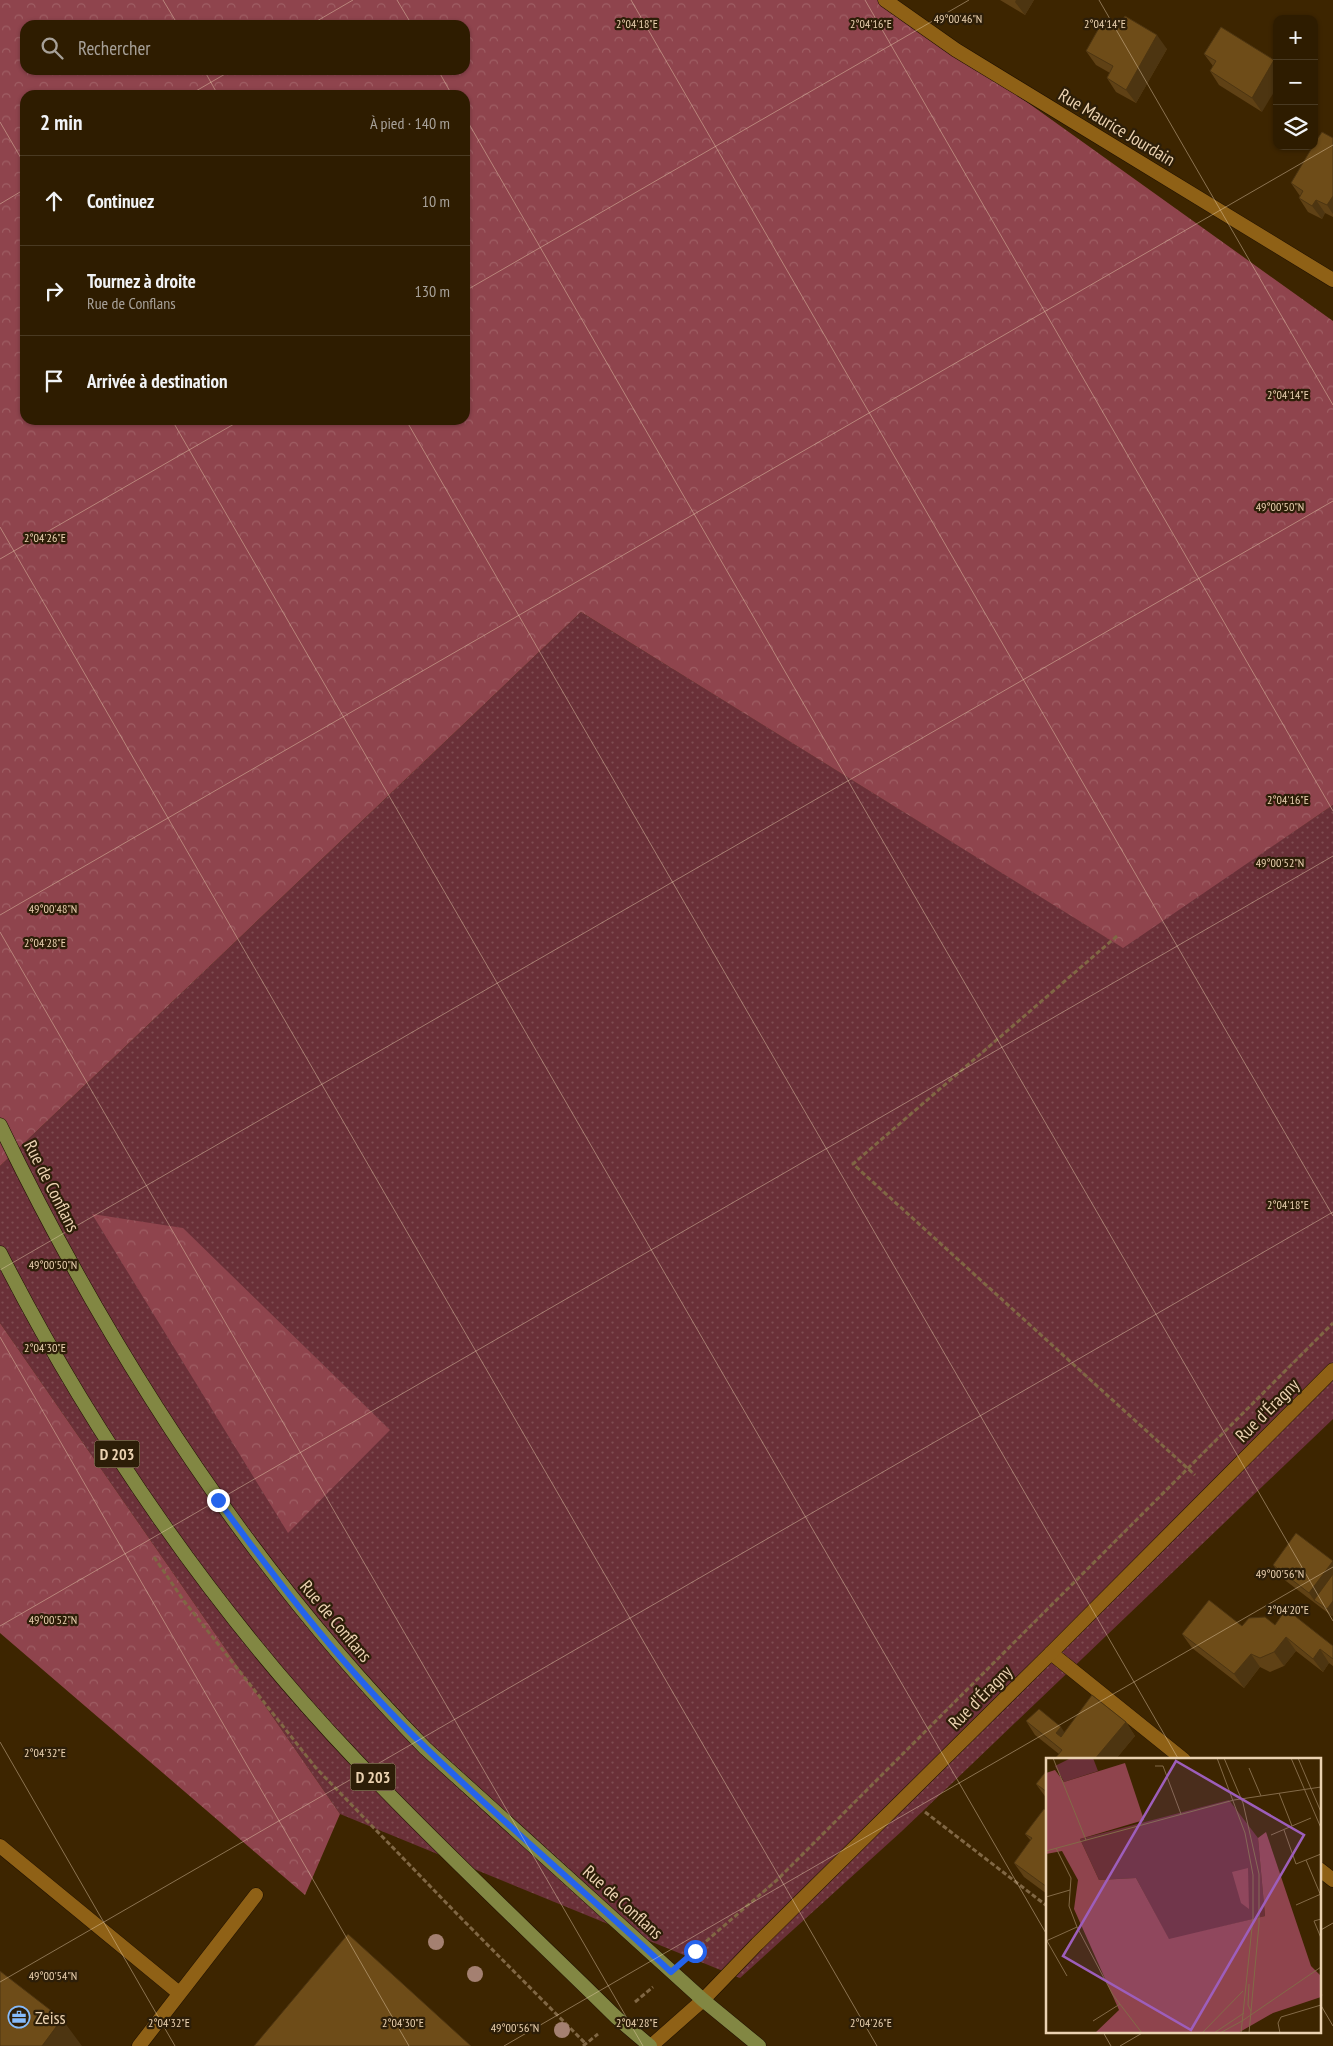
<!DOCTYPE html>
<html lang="fr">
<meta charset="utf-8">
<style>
:root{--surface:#2e1c00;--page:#36250a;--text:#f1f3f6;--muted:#a7a199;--line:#493a22}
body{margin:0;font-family:"PT Sans Narrow",sans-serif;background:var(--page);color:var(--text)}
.controls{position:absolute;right:15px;top:15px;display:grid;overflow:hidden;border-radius:10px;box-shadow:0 1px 4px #0004}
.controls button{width:45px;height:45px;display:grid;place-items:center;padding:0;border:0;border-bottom:1px solid var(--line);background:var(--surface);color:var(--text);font:25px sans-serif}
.stop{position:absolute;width:15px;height:15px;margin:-11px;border:4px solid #2563eb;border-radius:50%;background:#fff}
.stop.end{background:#2563eb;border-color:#fff;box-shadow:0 1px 5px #0008}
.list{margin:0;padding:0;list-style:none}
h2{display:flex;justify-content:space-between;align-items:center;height:65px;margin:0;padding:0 20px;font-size:21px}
h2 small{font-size:16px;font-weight:400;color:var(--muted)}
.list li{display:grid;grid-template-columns:32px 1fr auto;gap:15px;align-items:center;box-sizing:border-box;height:90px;padding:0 20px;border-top:1px solid var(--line)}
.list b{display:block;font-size:19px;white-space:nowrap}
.list p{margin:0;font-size:16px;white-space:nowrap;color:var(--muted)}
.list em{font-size:16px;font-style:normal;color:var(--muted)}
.icon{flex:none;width:28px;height:28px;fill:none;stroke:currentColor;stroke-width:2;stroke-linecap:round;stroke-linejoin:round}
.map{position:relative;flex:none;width:1333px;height:2046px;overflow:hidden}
.search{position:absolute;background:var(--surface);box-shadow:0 1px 4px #0004;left:20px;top:20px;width:450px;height:55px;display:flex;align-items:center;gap:12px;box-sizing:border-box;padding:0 18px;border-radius:15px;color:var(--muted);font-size:19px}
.panel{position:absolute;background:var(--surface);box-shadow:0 1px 4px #0004;left:20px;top:90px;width:450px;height:335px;border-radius:15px}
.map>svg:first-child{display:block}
.grass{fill:url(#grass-dots)}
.forest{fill:url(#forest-crowns);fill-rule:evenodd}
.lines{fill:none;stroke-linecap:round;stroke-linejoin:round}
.service-casing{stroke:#1e1000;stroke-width:15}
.minor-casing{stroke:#1e1000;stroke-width:15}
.tertiary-casing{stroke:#1e1000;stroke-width:15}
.primary-casing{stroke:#1e1000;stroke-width:15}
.path{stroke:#806744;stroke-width:3;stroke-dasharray:5 2.5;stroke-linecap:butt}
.service{stroke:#8f6116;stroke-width:14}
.minor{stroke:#8f6116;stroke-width:14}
.tertiary{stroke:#8f6116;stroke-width:14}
.primary{stroke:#828743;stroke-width:14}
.tree{fill:#a48071}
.wall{fill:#5f4115}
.shaded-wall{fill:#4d3511}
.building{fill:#6e4c18;stroke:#4d3511}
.route{stroke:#2563eb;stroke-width:6}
.ticks{fill:none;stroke:#ebd2b1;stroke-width:1;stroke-opacity:0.45}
.labels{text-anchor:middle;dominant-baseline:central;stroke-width:4.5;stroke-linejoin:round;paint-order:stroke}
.shield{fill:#2d1e08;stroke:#b29c7e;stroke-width:1}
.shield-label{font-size:16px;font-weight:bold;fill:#ebd2b1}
.street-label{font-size:18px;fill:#ebd2b1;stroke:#2d1e08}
.poi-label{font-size:18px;fill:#ebd2b1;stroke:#2d1e08;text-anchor:start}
.inset-road{fill:none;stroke:#836a47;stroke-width:1}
.view{fill:#9d5ebb;fill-opacity:0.15;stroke:#9d5ebb;stroke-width:2.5}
.inset-edge{fill:none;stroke:#ebd2b1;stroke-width:2.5}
.ticks-label{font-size:12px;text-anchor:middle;fill:#ebd2b1;stroke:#2d1e08;stroke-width:4.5;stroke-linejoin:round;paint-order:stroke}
</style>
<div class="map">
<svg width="1333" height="2046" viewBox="0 0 1333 2046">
<defs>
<pattern id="grass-dots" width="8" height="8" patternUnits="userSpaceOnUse" patternTransform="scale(1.25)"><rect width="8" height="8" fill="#6a3038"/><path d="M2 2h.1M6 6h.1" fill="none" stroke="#7f4d52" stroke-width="1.8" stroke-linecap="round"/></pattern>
<pattern id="forest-crowns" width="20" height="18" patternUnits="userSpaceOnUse" patternTransform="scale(1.25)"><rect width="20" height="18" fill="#8f444d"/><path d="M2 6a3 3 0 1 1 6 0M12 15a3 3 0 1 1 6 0" fill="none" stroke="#9f5e64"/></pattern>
</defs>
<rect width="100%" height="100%" fill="#3d2500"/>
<path class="grass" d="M581 612 1122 947 1333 805V1419L902 1831 740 1978 340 1814 0 1323V1166Z"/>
<path class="forest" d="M0 0H884L1333 321V805L1123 948 581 612 0 1166ZM25 25H465V70H25ZM25 95H465V420H25Z
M92 1214 183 1228 390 1430 288 1533Z
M0 1323 340 1814 305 1895 0 1633Z"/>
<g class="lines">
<g class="service-casing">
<path id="service" d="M1051 1653 1184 1760
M0 1846 179 1993
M1319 1869 1333 1880
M139 2046 256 1895"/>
</g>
<g class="minor-casing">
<path id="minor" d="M885 0 956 50 1333 280"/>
</g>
<g class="tertiary-casing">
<path id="tertiary" d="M651 2046 703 2000 757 1944 1051 1653 1333 1370"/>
</g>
<g class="primary-casing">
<path id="primary" d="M0 1125C110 1353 247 1566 425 1748L703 2000 759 2046
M0 1253C92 1434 215 1612 356 1760 440 1849 530 1932 617 2018L650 2046"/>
</g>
<path class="path" d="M1117 936 853 1164 1195 1475
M154 1557 184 1601 316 1768 457 1914 586 2044
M925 1812 1047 1906
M689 1956 777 1880 1333 1323
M635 2002 653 1987
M583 2046 598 2034"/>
<use href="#service" class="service"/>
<use href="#minor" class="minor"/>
<use href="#tertiary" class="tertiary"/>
<use href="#primary" class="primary"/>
</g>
<g class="tree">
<circle cx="436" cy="1942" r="8"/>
<circle cx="475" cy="1974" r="8"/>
<circle cx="562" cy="2030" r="8"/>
</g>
<path class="wall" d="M1000 0H1034L1025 15Z
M1118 27 1167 49 1136 103 1116 92 1107 78 1110 73 1096 65 1086 51Z
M1221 27 1262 112 1219 85 1210 71 1213 66 1204 54Z
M1333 138V217L1325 213 1322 219 1308 212 1299 198 1300 196 1291 183Z
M1333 1561V1615L1332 1616 1282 1578 1273 1565Z
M1275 1625 1333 1646V1666L1329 1663 1323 1672 1296 1651 1284 1666 1270 1672 1260 1667 1244 1688 1192 1648 1182 1634Z
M1026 1721 1065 1733 1126 1722 1135 1736 1115 1760H1054L1059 1754 1035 1735Z
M1047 1770V1799L1036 1784Z
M1047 1812V1894L1024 1877 1014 1863 1031 1841 1025 1834Z"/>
<path class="shaded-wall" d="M1016 0H1034L1025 15 1015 2Z
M1157 35 1167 49 1136 103 1126 90Z
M1274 60 1277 64V87L1262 112 1252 98Z
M1333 196V214L1327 205Z
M1316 200 1325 213 1322 219 1312 206Z
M1333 1561V1587L1314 1600 1309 1593Z
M1333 1601V1615L1332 1616 1327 1609Z
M1286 1637 1296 1651 1284 1666 1274 1652Z
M1320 1649 1329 1663 1323 1672 1313 1659Z
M1251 1654 1260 1667 1244 1688 1234 1674Z
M1126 1722 1135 1736 1115 1760H1094Z
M1061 1727 1070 1741 1065 1747 1056 1733Z
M1319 1990 1323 1995 1319 2000Z
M62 2019 82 2046H42Z"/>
<path class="building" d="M1125 16 1157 35 1126 90 1107 78 1113 66 1086 51 1104 19 1118 27Z
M1221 27 1274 60 1252 98 1210 71 1216 61 1204 54Z
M1322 132 1333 138V196L1327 205 1316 200 1312 206 1299 198 1303 191 1291 183 1313 146H1314V144Z
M1296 1533 1333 1561 1309 1593 1273 1565Z
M1333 1574V1601L1327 1609 1314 1600Z
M1209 1600 1242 1626 1249 1618 1265 1617 1275 1625 1286 1609 1333 1646V1659L1320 1649 1313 1659 1286 1637 1274 1652 1260 1658 1251 1654 1234 1674 1182 1634Z
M1092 1695 1126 1722 1094 1760H1054L1062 1750 1026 1721 1039 1709 1061 1727 1056 1733 1061 1737Z
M1047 1770V1792L1036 1784Z
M1044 1809 1047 1812V1887L1014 1863 1032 1838 1025 1834Z
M348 1934 471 2046H254Z
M0 1971 62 2019 42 2046H0Z"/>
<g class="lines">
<path class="route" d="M218 1500C281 1587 348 1673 426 1748 505 1825 591 1896 671 1972L695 1951"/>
</g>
<path class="ticks" d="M163 0 178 25M397 0 412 25M631 0 1333 1216M865 0 1333 811M1099 0 1333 405M310 25 353 0M204 70 218 95M438 70 452 95M189 95 232 70M465 117 1333 1621M0 122 25 165M0 204 25 189M465 291 969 0M172 420 1047 1935M406 420 1179 1760M0 527 877 2046M0 559 241 420M0 915 1333 145M0 932 643 2046M0 1270 1333 501M0 1337 409 2046M0 1626 1333 856M0 1742 175 2046M1319 1931 1333 1923M0 1982 1333 1212M1319 2002 1333 2026M1103 2032 1111 2046M504 2046 1333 1567M1120 2046 1144 2032"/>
<defs>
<g id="office-ring" transform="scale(1.125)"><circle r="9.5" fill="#2d1e08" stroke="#86bbfb" stroke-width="1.5"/><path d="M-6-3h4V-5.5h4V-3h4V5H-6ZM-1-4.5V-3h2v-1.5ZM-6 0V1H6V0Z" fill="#86bbfb"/></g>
</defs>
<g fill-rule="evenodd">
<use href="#office-ring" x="19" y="2017"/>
</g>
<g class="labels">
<g class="shield">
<rect x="94.5" y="1440.5" width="45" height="27" rx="4"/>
<rect x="350.5" y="1763.5" width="45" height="27" rx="4"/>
</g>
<g class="shield-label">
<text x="117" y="1454">D 203</text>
<text x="373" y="1777">D 203</text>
</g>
<g class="street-label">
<text transform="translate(1117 127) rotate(31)">Rue Maurice Jourdain</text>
<text transform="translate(52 1186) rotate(63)">Rue de Conflans</text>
<text transform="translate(1267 1410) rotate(-45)">Rue d'Éragny</text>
<text transform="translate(336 1621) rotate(50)">Rue de Conflans</text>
<text transform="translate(980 1697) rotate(-45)">Rue d'Éragny</text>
<text transform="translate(623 1902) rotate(42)">Rue de Conflans</text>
</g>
<g class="poi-label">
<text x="35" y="2017">Zeiss</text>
</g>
</g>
<g transform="translate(1046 1758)">
<rect width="275" height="275" fill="#3d2500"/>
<path d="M25 0H47L52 13 18 24 9 8ZM183 42 212 80 219 158 123 182 90 120 53 122 34 81Z" fill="#6a3038"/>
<path d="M79 5 98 62 34 81 53 122 90 120 123 181 219 158 212 80 220 74 265 208 275 218V239L227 255 192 275H49L73 252 28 151 32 122 16 93 0 96V15L9 12 18 24ZM202 110 203 151 195 145 186 114Z" fill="#8f444d"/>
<path class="inset-road" d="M7 0 40 82M171 0 199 75 207 117V160L195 275M178 0 197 45 213 116V166L203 275M245 0 275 70M252 0 275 54M109 8H117L135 56M203 10 215 38M233 35 246 68 265 60M238 72 250 106 275 96M225 77 246 68M10 90 25 120 23 148 31 169 67 237 96 275M0 93 188 42 275 29M260 102 275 138M0 139 24 132M250 147 275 136M275 161 268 163 275 180M0 183 31 169M1 183 21 218M203 226 202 247 205 253M47 263 74 246M156 275 197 233M168 275 198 255M174 275 196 263 275 209M234 275 232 265 235 259 275 247"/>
<path class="view" d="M130 3 258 77 145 272 17 198Z"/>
<rect width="275" height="275" class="inset-edge"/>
</g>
<g class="ticks-label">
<text x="958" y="23">49°00'46"N</text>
<text x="1105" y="28">2°04'14"E</text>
<text x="637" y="28">2°04'18"E</text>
<text x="871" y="28">2°04'16"E</text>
<text x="1288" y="399">2°04'14"E</text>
<text x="1280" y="511">49°00'50"N</text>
<text x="45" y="542">2°04'26"E</text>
<text x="1288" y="804">2°04'16"E</text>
<text x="1280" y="867">49°00'52"N</text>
<text x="53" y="913">49°00'48"N</text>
<text x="45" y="947">2°04'28"E</text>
<text x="1288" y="1209">2°04'18"E</text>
<text x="53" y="1269">49°00'50"N</text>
<text x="45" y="1352">2°04'30"E</text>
<text x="1280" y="1578">49°00'56"N</text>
<text x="1288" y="1614">2°04'20"E</text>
<text x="53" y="1624">49°00'52"N</text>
<text x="45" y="1757">2°04'32"E</text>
<text x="53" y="1980">49°00'54"N</text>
<text x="169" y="2027">2°04'32"E</text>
<text x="403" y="2027">2°04'30"E</text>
<text x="637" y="2027">2°04'28"E</text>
<text x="871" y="2027">2°04'26"E</text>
<text x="515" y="2032">49°00'56"N</text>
</g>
</svg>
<div class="controls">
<button>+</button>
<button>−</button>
<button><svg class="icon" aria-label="layers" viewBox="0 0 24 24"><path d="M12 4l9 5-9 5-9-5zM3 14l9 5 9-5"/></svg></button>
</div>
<div class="stop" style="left:695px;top:1951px"></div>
<div class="stop end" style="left:218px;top:1500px"></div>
<div class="search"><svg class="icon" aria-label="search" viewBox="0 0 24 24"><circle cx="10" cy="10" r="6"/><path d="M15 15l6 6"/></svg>Rechercher</div>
<section class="panel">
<h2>2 min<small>À pied · 140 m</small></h2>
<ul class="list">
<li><svg class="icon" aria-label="ahead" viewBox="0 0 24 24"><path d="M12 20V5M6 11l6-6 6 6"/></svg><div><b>Continuez</b></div><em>10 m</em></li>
<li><svg class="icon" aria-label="right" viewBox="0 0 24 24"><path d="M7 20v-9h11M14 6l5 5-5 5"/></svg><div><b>Tournez à droite</b><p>Rue de Conflans</p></div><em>130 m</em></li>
<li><svg class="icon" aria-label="arrive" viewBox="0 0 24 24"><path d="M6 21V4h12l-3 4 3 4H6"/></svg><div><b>Arrivée à destination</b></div></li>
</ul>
</section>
</div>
